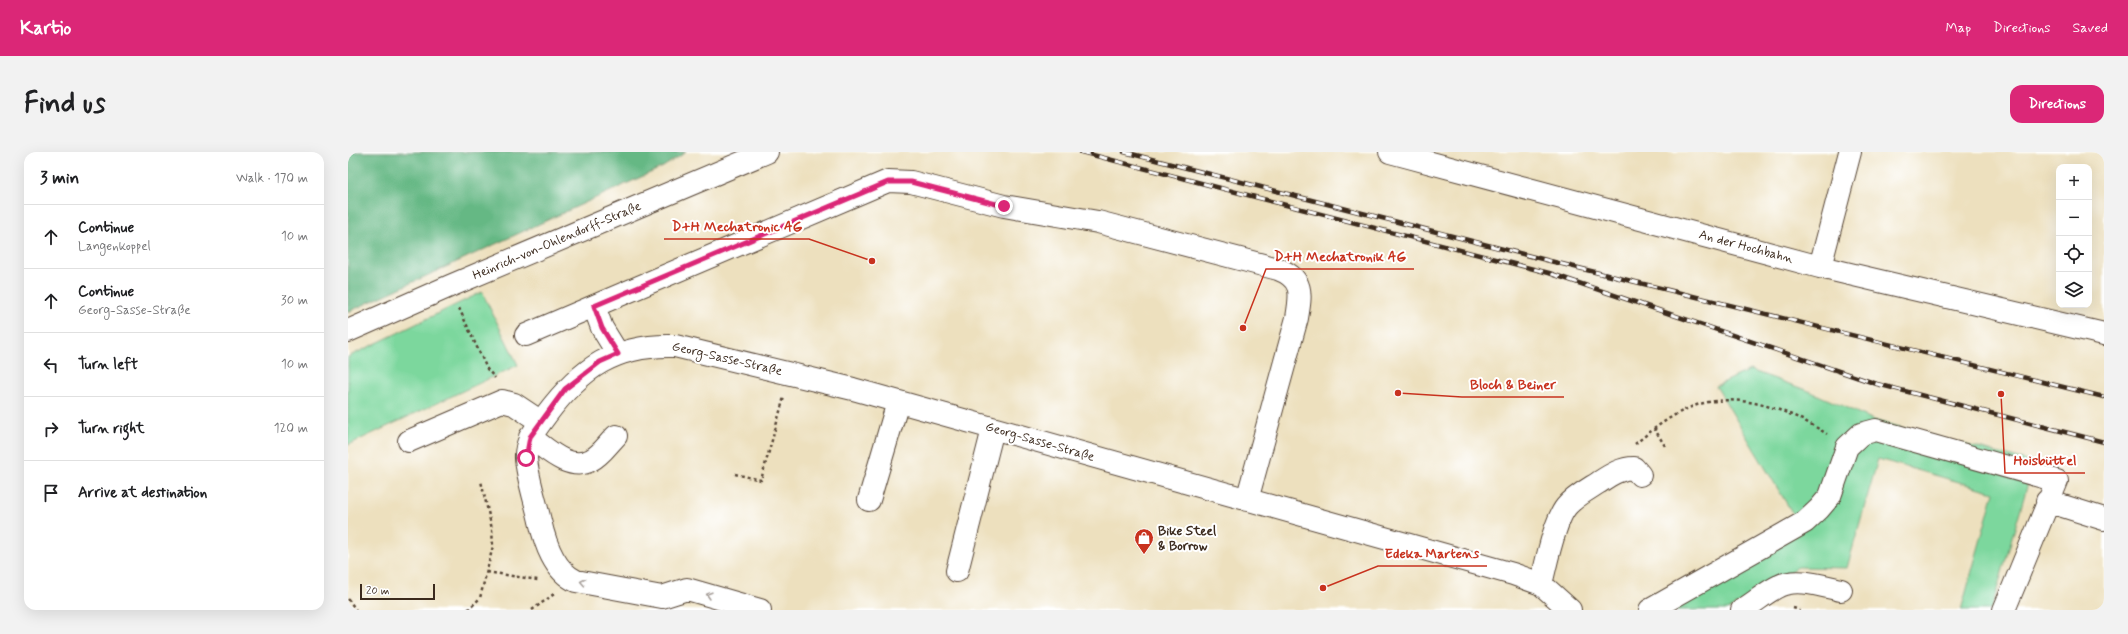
<!DOCTYPE html>
<meta charset="utf-8">
<style>
:root{--surface:#fff;--page:#f2f2f2;--text:#202124;--muted:#757577;--line:#e0e0e0;--accent:#db2777}
body{margin:0;font-family:Mynerve,sans-serif;background:var(--page);color:var(--text)}
.controls{position:absolute;right:12px;top:12px;display:grid;overflow:hidden;border-radius:8px;box-shadow:0 4px 16px #0002}
.controls button{width:36px;height:36px;display:grid;place-items:center;padding:0;border:0;border-bottom:1px solid var(--line);background:var(--surface);color:var(--text);font:20px sans-serif}
.scale{position:absolute;left:12px;bottom:10px;width:75px;box-sizing:border-box;padding-left:4px;border:2px solid #3b2a1e;border-top:0;font-size:11px;line-height:14px;white-space:nowrap;color:#3b2a1e;-webkit-text-stroke:3px #fff;paint-order:stroke}
.stop{position:absolute;width:12px;height:12px;margin:-9px;border:3px solid #db2777;border-radius:50%;background:#fff}
.stop.end{background:#db2777;border-color:#fff;box-shadow:0 1px 4px #0008}
.list{margin:0;padding:0;list-style:none}
h2{display:flex;justify-content:space-between;align-items:center;height:52px;margin:0;padding:0 16px;font-size:17px}
h2 small{font-size:13px;font-weight:400;color:var(--muted)}
.list li{display:grid;grid-template-columns:26px 1fr auto;gap:12px;align-items:center;box-sizing:border-box;height:64px;padding:0 16px;border-top:1px solid var(--line)}
.list b{display:block;font-size:15px;white-space:nowrap}
.list p{margin:0;font-size:13px;white-space:nowrap;color:var(--muted)}
.list em{font-size:13px;font-style:normal;color:var(--muted)}
.icon{flex:none;width:22px;height:22px;fill:none;stroke:currentColor;stroke-width:2;stroke-linecap:round;stroke-linejoin:round}
.map{position:relative;flex:none;width:1756px;height:458px;overflow:hidden;border-radius:12px}
header{display:flex;align-items:center;gap:24px;box-sizing:border-box;height:56px;padding:0 20px;background:var(--accent);color:#fff}
header strong{font-size:19px}
nav{display:flex;gap:22px;margin-inline-start:auto;font-size:14px}
.intro{display:flex;align-items:center;justify-content:space-between;box-sizing:border-box;height:96px;padding:0 24px}
h1{margin:0;font-size:28px}
.button{padding:10px 18px;border-radius:12px;background:var(--accent);color:#fff;font-size:14px;font-weight:700}
main{display:flex;gap:24px;padding:0 24px}
aside{flex:1;background:var(--surface);border-radius:12px;box-shadow:0 4px 16px #0002}
.map>svg:first-child{display:block}
.green{fill:#7cd79d;stroke:#5c805e}
.forest{fill:#65b884;stroke:#507151}
.lines{fill:none;stroke-linecap:round;stroke-linejoin:round}
.minor-casing{stroke:#564536;stroke-width:24}
.path{stroke:#564536;stroke-width:2.5;stroke-dasharray:3 3;stroke-linecap:butt}
.minor{stroke:#fff;stroke-width:22}
.rail-casing{stroke:#3b2a1e;stroke-width:4.5}
.rail{stroke:#fff;stroke-width:3;stroke-dasharray:9;stroke-linecap:butt}
.oneway{stroke:#a79f9a}
.route{stroke:#db2777;stroke-width:5}
.labels{text-anchor:middle;dominant-baseline:central;stroke-width:4;stroke-linejoin:round;paint-order:stroke}
.street-label{font-size:13px;fill:#3b2a1e;stroke:#fff}
.poi-label{font-size:13px;font-weight:bold;fill:#3b2a1e;stroke:#fff;text-anchor:start}
.leader{fill:none;stroke:#c8321e;stroke-width:1.5}
.callout-dot{fill:#c8321e;stroke:#fff;stroke-width:1.5}
.callout-label{font-size:14px;text-anchor:middle;font-weight:bold;fill:#c8321e;stroke:#fff;stroke-width:4;stroke-linejoin:round;paint-order:stroke}
</style>
<header>
<strong>Kartio</strong>
<nav><a>Map</a><a>Directions</a><a>Saved</a></nav>
</header>
<div class="intro"><h1>Find us</h1><a class="button">Directions</a></div>
<main>
<aside>
<h2>3 min<small>Walk · 170 m</small></h2>
<ul class="list">
<li><svg class="icon" aria-label="ahead" viewBox="0 0 24 24"><path d="M12 20V5M6 11l6-6 6 6"/></svg><div><b>Continue</b><p>Langenkoppel</p></div><em>10 m</em></li>
<li><svg class="icon" aria-label="ahead" viewBox="0 0 24 24"><path d="M12 20V5M6 11l6-6 6 6"/></svg><div><b>Continue</b><p>Georg-Sasse-Straße</p></div><em>30 m</em></li>
<li><svg class="icon" aria-label="left" viewBox="0 0 24 24"><path d="M17 20v-9H6M10 6l-5 5 5 5"/></svg><div><b>Turn left</b></div><em>10 m</em></li>
<li><svg class="icon" aria-label="right" viewBox="0 0 24 24"><path d="M7 20v-9h11M14 6l5 5-5 5"/></svg><div><b>Turn right</b></div><em>120 m</em></li>
<li><svg class="icon" aria-label="arrive" viewBox="0 0 24 24"><path d="M6 21V4h12l-3 4 3 4H6"/></svg><div><b>Arrive at destination</b></div></li>
</ul>
</aside>
<div class="map">
<svg width="1756" height="458" viewBox="0 0 1756 458">
<rect width="100%" height="100%" fill="#fff"/>
<filter id="ink" filterUnits="userSpaceOnUse"><feTurbulence type="fractalNoise" baseFrequency=".025" numOctaves="2"/><feDisplacementMap in="SourceGraphic" scale="8" xChannelSelector="R" yChannelSelector="G"/><feConvolveMatrix kernelMatrix="1 2 1 2 8 2 1 2 1" color-interpolation-filters="sRGB"/></filter>
<filter id="wash" filterUnits="userSpaceOnUse"><feTurbulence type="fractalNoise" baseFrequency=".012" numOctaves="4" result="noise"/><feDisplacementMap in="SourceGraphic" scale="16" xChannelSelector="R" yChannelSelector="G"/><feGaussianBlur stdDeviation="0.9" result="paint"/><feColorMatrix in="noise" values="0 0 0 0 0 0 0 0 0 0 0 0 0 0 0 0 0 1.4 0 .05"/><feComposite in="paint" operator="in"/></filter>
<g filter="url(#wash)">
<rect width="100%" height="100%" fill="#ede0be"/>
<path class="green" d="M134 140 170 213 0 293V205Z
M1402 218 1461 239 1526 268 1686 311 1643 458H1613L1646 340 1530 307 1499 416 1449 415 1380 458H1318L1454 377 1368 234Z"/>
<path class="forest" d="M0 0H338L315 15 0 160Z"/>
</g>
<g filter="url(#ink)">
<g class="lines">
<g class="minor-casing">
<path id="minor" d="M1042 0 1472 115 1756 182
M1472 115 1502 0
M246 154 254 176 270 202
M0 179 102 134 419 0
M178 183 540 29 563 30 656 54 750 70 930 117C956 127 953 142 949 166L899 348
M182 285C199 297 221 320 243 308 253 303 260 292 268 284
M61 289 154 249 166 252 193 270
M521 348 550 250
M1699 349 1756 367
M609 419 645 277
M1193 432C1198 413 1206 370 1218 355 1226 345 1239 338 1250 331 1261 324 1272 316 1286 316L1292 323
M412 458 339 437 314 445 228 429C206 419 197 391 192 369 188 351 179 324 178 306 177 289 188 277 198 263 233 216 267 192 327 194L505 237 1165 422 1193 432 1222 458
M1302 458 1457 370 1471 357 1482 344 1499 295 1513 282 1528 278 1709 329 1656 458
M1394 458C1406 451 1418 440 1431 434 1449 425 1474 434 1493 438"/>
</g>
<path class="path" d="M111 156 139 217 147 226
M1306 276 1317 294
M1287 292C1304 278 1324 262 1346 254 1390 238 1442 258 1479 282
M387 322 413 328 436 245
M139 420 190 428
M0 447 8 458
M1445 456 1452 458
M120 458 132 446 145 394 144 377 133 329
M184 458 206 442"/>
<use href="#minor" class="minor"/>
<g class="rail-casing">
<path id="rail" d="M733 0 1201 121 1529 232 1756 290
M776 0 1202 109 1756 245"/>
</g>
<use href="#rail" class="rail"/>
</g>
<defs><path id="oneway-chevron" d="M-2-3.5L2.5 0L-2 3.5" fill="none" stroke-width="1.6" stroke-linecap="round" stroke-linejoin="round"/></defs>
<g class="oneway">
<use href="#oneway-chevron" transform="translate(235 430) rotate(-170)"/>
<use href="#oneway-chevron" transform="translate(361 443) rotate(-164)"/>
</g>
</g>
<g class="lines" filter="url(#ink)">
<path class="route" d="M178 306 182 285 217 237 252 210 270 202 254 176 246 154 540 30H563L656 54"/>
</g>
<defs>
<g id="shop-pin" transform="scale(1)"><path d="M0 17L-7.5 6A9.5 9.5 0 1 1 7.5 6Z" fill="#c8321e" stroke="#fff"/><path d="M-5-2.5h2.3a2.7 3.5 0 0 1 5.4 0H5L5.5 6h-11ZM-1.5-2.5h3a1.5 2.3 0 0 0-3 0Z" fill="#fff"/></g>
</defs>
<g fill-rule="evenodd">
<use href="#shop-pin" x="796" y="386"/>
</g>
<g class="labels">
<g class="street-label">
<text transform="translate(209 89) rotate(-23)">Heinrich-von-Ohlendorff-Straße</text>
<text transform="translate(1398 95) rotate(15)">An der Hochbahn</text>
<text transform="translate(379 207) rotate(13)">Georg-Sasse-Straße</text>
<text transform="translate(692 290) rotate(16)">Georg-Sasse-Straße</text>
</g>
<g class="poi-label">
<text x="810" y="379">Bike Steel<tspan x="810" dy="15">&amp; Borrow</tspan></text>
</g>
</g>
<path class="leader" d="M524 109L461 87H316M895 176L918 117H1066M1050 241L1114 245H1216M1653 242L1657 321H1737M975 436L1030 414H1139"/>
<g class="callout-dot">
<circle cx="524" cy="109" r="4"/>
<circle cx="895" cy="176" r="4"/>
<circle cx="1050" cy="241" r="4"/>
<circle cx="1653" cy="242" r="4"/>
<circle cx="975" cy="436" r="4"/>
</g>
<g class="callout-label">
<text x="389" y="79">D+H Mechatronic AG</text>
<text x="992" y="109">D+H Mechatronik AG</text>
<text x="1165" y="237">Bloch &amp; Beiner</text>
<text x="1697" y="313">Hoisbüttel</text>
<text x="1084" y="406">Edeka Martens</text>
</g>
</svg>
<div class="controls">
<button>+</button>
<button>−</button>
<button><svg class="icon" aria-label="locate" viewBox="0 0 24 24"><circle cx="12" cy="12" r="6"/><path d="M12 2v4M12 18v4M2 12h4M18 12h4"/></svg></button>
<button><svg class="icon" aria-label="layers" viewBox="0 0 24 24"><path d="M12 4l9 5-9 5-9-5zM3 14l9 5 9-5"/></svg></button>
</div>
<div class="scale">20 m</div>
<div class="stop" style="left:178px;top:306px"></div>
<div class="stop end" style="left:656px;top:54px"></div>
</div>
</main>
